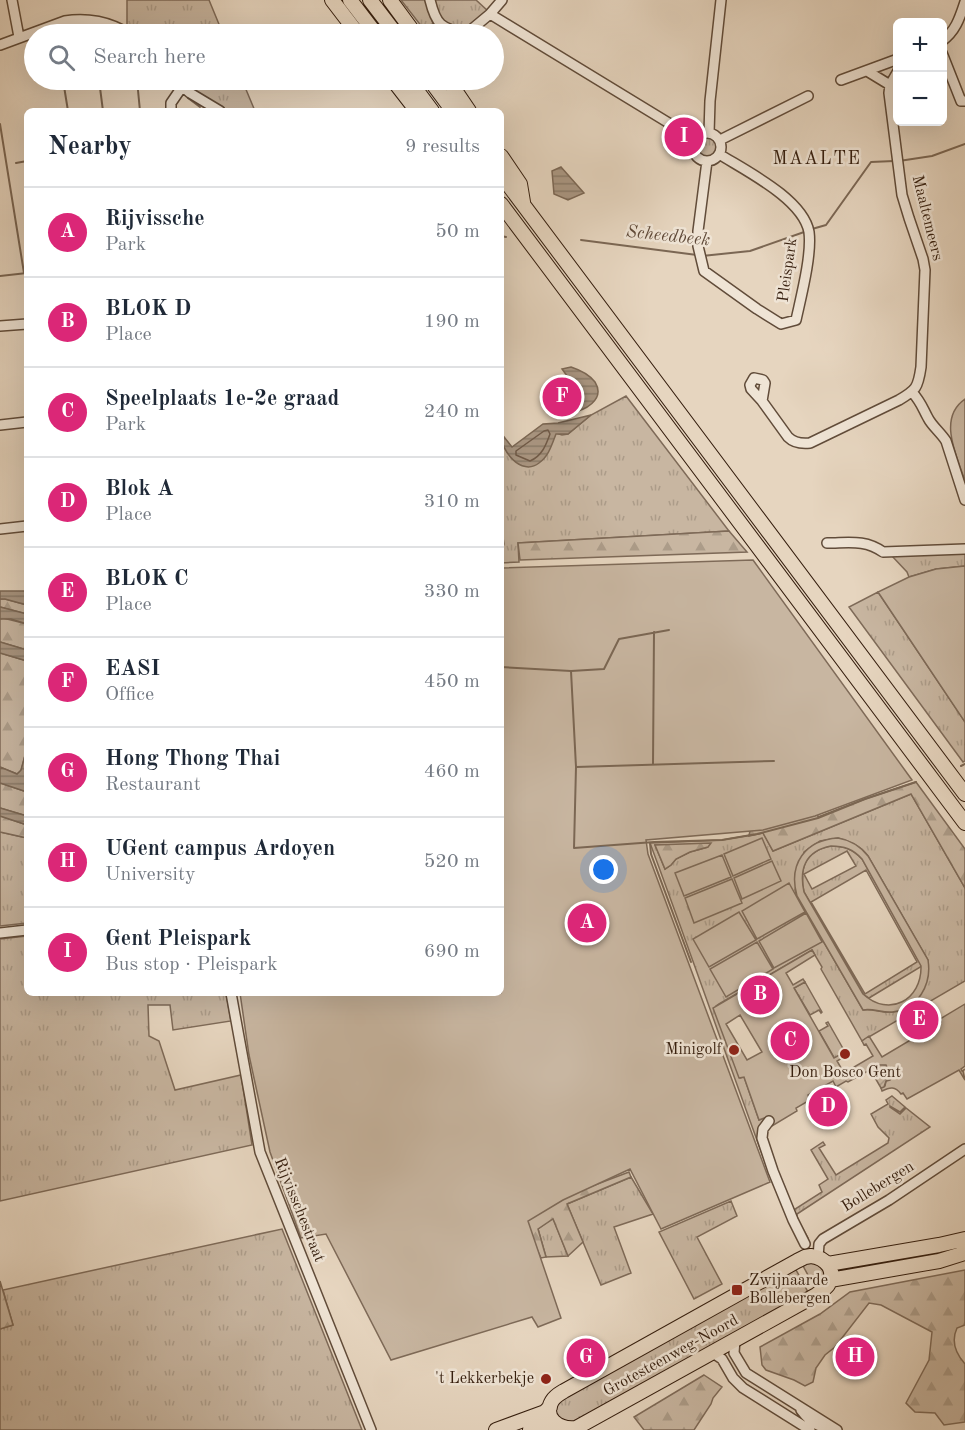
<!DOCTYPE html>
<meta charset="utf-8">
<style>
:root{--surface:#fff;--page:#f2f2f3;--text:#1f2937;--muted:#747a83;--line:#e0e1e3;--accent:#db2777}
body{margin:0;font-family:"Old Standard TT",serif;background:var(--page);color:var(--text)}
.controls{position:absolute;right:18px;top:18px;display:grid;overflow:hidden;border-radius:9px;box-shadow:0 6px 24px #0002}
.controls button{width:54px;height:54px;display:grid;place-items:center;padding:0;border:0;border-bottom:2px solid var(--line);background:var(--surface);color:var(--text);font:30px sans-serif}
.you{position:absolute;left:604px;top:870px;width:21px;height:21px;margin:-15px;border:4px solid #fff;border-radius:50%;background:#1a73e8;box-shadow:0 0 0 9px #1a73e833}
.badge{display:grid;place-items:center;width:39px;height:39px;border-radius:50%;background:var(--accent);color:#fff;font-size:20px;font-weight:700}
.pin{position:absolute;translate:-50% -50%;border:3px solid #fff;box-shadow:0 2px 6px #0006}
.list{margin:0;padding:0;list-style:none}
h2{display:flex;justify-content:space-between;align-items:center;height:78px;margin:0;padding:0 24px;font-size:26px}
h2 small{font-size:20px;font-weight:400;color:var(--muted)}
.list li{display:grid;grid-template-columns:39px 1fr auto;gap:18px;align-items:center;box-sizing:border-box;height:90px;padding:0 24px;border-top:2px solid var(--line)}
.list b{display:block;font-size:22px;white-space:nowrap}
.list p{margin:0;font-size:20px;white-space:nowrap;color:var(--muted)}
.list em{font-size:20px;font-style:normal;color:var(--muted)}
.icon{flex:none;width:33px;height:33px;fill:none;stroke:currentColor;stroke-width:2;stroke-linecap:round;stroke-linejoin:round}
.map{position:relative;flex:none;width:965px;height:1430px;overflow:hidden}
.search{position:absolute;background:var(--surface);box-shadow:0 6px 24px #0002;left:24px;top:24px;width:480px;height:66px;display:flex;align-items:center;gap:15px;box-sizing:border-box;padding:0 21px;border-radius:33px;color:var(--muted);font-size:22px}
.panel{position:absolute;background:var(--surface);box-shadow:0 6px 24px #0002;left:24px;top:108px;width:480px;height:888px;border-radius:9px}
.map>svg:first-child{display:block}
.grass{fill:url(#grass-tufts);stroke:#7e6a58;stroke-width:1.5;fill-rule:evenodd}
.forest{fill:url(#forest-firs);stroke:#7e6a58;stroke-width:1.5}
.park{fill:#c8b6a1;stroke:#7e6a58;stroke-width:1.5;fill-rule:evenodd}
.garden{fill:url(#garden-furrows);stroke:#7e6a58;stroke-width:1.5}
.water{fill:url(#water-rules);stroke:#7b6754;stroke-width:1.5}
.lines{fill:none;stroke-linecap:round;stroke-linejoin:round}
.shore{stroke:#705a48;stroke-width:1.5}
.stream{stroke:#7b6754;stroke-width:2}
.minor-casing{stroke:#614c3a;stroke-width:12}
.highway-casing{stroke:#351e0e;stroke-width:16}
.minor{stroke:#efe4d5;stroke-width:9}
.highway{stroke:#e6d5bf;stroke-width:14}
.poi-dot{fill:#8f2418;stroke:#efe4d5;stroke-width:2}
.labels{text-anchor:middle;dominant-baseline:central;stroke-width:5;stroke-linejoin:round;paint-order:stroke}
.street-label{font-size:16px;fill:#351e0e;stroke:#efe4d5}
.poi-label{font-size:16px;fill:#351e0e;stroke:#efe4d5;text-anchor:end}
.neighbourhood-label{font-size:18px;letter-spacing:1.5px;fill:#351e0e;stroke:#efe4d5}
.water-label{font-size:18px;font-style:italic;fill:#5e4837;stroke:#efe4d5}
</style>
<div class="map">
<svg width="965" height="1430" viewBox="0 0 965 1430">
<defs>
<pattern id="grass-tufts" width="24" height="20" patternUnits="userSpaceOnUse" patternTransform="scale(1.5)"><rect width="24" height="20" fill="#c8b6a1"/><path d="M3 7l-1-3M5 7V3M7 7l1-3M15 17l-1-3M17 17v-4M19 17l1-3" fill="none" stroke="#ac9c89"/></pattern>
<pattern id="forest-firs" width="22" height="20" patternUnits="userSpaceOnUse" patternTransform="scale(1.5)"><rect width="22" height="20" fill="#c8b6a1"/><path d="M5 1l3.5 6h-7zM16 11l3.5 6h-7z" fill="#ac9c89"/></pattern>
<pattern id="garden-furrows" width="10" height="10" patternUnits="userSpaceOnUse" patternTransform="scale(1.5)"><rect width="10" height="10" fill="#c8b6a1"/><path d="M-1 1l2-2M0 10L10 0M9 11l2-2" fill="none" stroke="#ac9c89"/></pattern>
<pattern id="water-rules" width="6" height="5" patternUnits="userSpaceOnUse" patternTransform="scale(1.5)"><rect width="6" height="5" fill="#aa9783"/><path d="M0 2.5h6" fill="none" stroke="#8b7b6a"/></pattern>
</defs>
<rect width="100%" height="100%" fill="#e6d5bf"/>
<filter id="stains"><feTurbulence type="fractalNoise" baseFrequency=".00333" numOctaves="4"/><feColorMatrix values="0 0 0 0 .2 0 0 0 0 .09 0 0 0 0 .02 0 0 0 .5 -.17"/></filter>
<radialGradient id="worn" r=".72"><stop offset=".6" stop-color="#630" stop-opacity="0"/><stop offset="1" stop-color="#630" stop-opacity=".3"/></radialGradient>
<path class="grass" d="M127 0H209L223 34H134L127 29Z
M401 0H427L433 24 422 27Z
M432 0H476L489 12 466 31 450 27 436 15Z
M181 80H242L255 111C248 111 239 112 231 111 218 109 191 89 181 80Z
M696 147a11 11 0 1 1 22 0a11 11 0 1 1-22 0Z
M626 396 729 531 518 543 519 562 501 563V553L504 544 501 524V441L506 450 556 433 562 435 568 434 591 415Z
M965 553V566L936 569 909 577 907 572 891 555Z
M878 592 965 722V761L963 762 849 607Z
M911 794 965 888V981L862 1041 821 969 822 967 812 950 719 1004 716 1006 740 1078 744 1077 759 1120 765 1117 759 1128 758 1137 774 1183 773 1184C731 1070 692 956 650 843L722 840 763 833 773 851ZM838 838C851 842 860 845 868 856L928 960 916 1001C909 1005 901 1010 893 1012 883 1014 873 1008 863 1010L797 896 795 890 804 852 820 841ZM655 845 708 847 690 852 676 859 671 865 665 869Z
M0 832 27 838V923L0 926Z
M831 846C844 846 853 849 862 859L922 966 869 998 863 994 804 892C799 869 805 851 831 846ZM847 851 856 866 812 889 804 874ZM866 870 917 962 865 994 811 902Z
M27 936V993H226L231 1021 173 1030 170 1005H148L149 1036 159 1041 175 1090 241 1075 252 1145 0 1201V939Z
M805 982 822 1012 821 1013 819 1010 810 1015 794 988Z
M828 1022 845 1052 835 1059 819 1031 828 1026 826 1023Z
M892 1096 905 1107 900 1112 890 1106V1107L900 1114 906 1108 930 1127 797 1214V1218L808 1238 806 1240 792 1211 822 1192 819 1185 828 1179 811 1150 823 1142 825 1145 819 1148 836 1175 888 1143 889 1138 878 1127 871 1114 888 1104 886 1100Z
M631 1177 653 1214 614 1227 631 1273 601 1285 567 1204Z
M731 1201 737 1216 697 1237 722 1284 694 1299 659 1232Z
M553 1218 568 1256 546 1257 538 1229Z
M282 1229 362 1430H0V1329L13 1325 3 1290Z
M807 1261 817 1263 825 1272V1281L816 1290 802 1264Z
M795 1268 809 1294 573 1424 564 1423 555 1414 558 1400Z"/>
<path class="forest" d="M729 531 747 552 520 560 518 543Z
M0 599H5L27 605V614L0 607Z
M3 618 27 624V650L0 642V619Z
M0 653 27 661V748L21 771 17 774 0 767Z
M916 782 965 849V888L911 794 773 851 763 833 749 836 755 801 814 796 818 817 865 799Z
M0 783 27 792V816L0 808Z
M0 816 27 825V838L0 832Z
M711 843 708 847 690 852 676 859 671 865 665 869 655 845Z
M629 1172 631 1177 567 1204 583 1242 568 1256 553 1219 538 1229 546 1257 541 1258 524 1221 534 1208Z
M965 1270V1325L957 1328C951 1341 956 1354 965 1364V1422L944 1425 935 1413 915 1412 906 1403 929 1360 932 1332 881 1305 869 1303 835 1347 825 1355 816 1368 813 1382 805 1386 794 1380 766 1370 762 1365 760 1347 820 1314 850 1292Z
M0 1281 13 1325 0 1329Z
M704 1375 722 1387 713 1398 711 1404 694 1430H644L634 1417Z"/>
<path class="park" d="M965 399V481C957 456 937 418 965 399Z
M753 560 912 780 815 816 763 830 646 840 648 854 770 1182 661 1229 630 1169 563 1200 528 1221 561 1318 538 1327 532 1317 391 1360 326 1234 301 1238 270 1152 249 1055 240 993H501V568Z
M965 566V722L878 592 909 577 936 569Z
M762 838 771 859 733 876 724 854Z
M838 838C851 840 860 846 868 856L928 960C932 984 918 1010 892 1012 882 1013 873 1008 863 1010L797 896C788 864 805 840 838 838ZM831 846C844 846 853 849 862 859L921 966C922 1000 889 1018 863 994L804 892C799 869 805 851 831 846Z
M722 855 731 877 684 896 675 873Z
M772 861 781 881 742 899 734 878Z
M732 879 742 903 694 923 685 898Z
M789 883 805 912 757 939 742 911Z
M739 912 756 940 709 967 693 939Z
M806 913 822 942 774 968 759 941Z
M757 942 773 969 726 997 710 969Z
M812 950 815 955 786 973 793 985 803 979 805 982 794 988 834 1058 845 1052 847 1055 837 1061 844 1073 873 1056 866 1044 864 1045 862 1041 869 1036 882 1057 941 1022 940 1019 965 1004V1066L961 1069 962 1071 965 1069 963 1071 965 1080 959 1070 907 1099 903 1093 901 1094C895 1086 890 1087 882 1091L881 1088 885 1086 886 1081 891 1078 879 1065 848 1082 846 1081 836 1087 833 1081 808 1095 810 1100 796 1108 797 1111 772 1126 767 1117 759 1120 744 1077 739 1078 713 1008ZM766 981 768 983 772 981 779 991 748 1009 742 999 753 992 752 989ZM740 1015 762 1052 747 1060 726 1024Z"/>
<path class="garden" d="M879 1065H886L892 1077 890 1080 886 1081 884 1087 881 1088 870 1069Z"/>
<path class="water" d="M561 167 584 193 568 200 554 194 552 171Z
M571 367C580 370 589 374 595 382 606 400 584 411 570 413 563 414 558 415 552 411L578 391 562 369Z
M591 415 568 434H556C552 444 549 456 539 463 521 477 500 450 501 433L512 447 543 424 558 423Z
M0 591H27V605L5 599H0Z
M0 607 27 614V624L11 619H0Z
M0 642 27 650V661L0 653Z
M27 748V792L0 783V767L17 774 21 770Z
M0 808 27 816V825L0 816Z"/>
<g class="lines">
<path class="shore" d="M544 431 548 430 550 434C546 445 542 456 530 461L516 455V451Z"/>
<path class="stream" d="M63 80 68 111
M99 80 103 111
M137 80 140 111
M166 80 171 84
M188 98 200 107
M0 124 24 273
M899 161 932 156 965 144
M16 163 27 161
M812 229 826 225 871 162 894 161
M501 236 506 237
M581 240 697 255
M702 256 750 251 807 231
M0 276 27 273
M669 630 619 639 604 669 571 671 576 767 574 848 654 842 722 840 757 834 818 818 865 799 916 782
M501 667 571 671
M653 764 654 632
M961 766 965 764
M576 767 774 761
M650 843 651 854 691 962"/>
<g class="minor-casing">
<path id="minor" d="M12 0 19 37
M430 0C436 25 441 28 466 34L490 14 502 0
M490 14 695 139
M942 41C956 31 960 17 965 2
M0 45 65 21C87 17 110 22 129 34
M942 53 961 101H965
M867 71 890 85
M175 80 190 93 220 111
M841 80 898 59
M171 111V103L182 87
M693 147a14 14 0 1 1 28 0a14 14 0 1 1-28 0Z
M709 133 710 101 721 0
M720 140 808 96
M707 161 698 231V246L704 271 757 309 781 324 796 320C801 297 812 255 809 232 803 199 746 171 719 154
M0 326 27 324
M912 392C921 402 922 407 928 418 932 426 941 433 946 441L965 500
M762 401 751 389 750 385 754 378 763 380 765 383 762 401 788 437C794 443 801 444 810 443L899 400C916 390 918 388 921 367L925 270 923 259 909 218 902 195 889 93 890 85 898 71
M0 425 27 422
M0 529 27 526
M827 543C848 543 865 539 883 552L965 549
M0 933 27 930
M231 993 260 1152 371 1430
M769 1121 763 1129 762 1138 773 1171 793 1220 805 1244
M818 1257 819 1244 823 1239 889 1200 965 1149
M735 1339 734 1353 746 1373 837 1430
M711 1353 716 1355 722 1359 733 1378 743 1388 810 1430
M801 1410C811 1423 817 1427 834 1429"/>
</g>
<g class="highway-casing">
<path id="highway" d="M332 0 358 34
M350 0 376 34
M370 0 396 34
M390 0 415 34
M393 80 417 111
M409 80 432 111
M430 80 453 111
M448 80 469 111
M501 156 520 184 523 202
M501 175 965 794
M501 204 965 823
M811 1256C826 1258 837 1270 828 1285 825 1289 820 1292 816 1295L576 1428C559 1430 542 1418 552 1401 555 1396 559 1394 564 1391L797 1261 805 1257Z
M828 1264 939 1245 965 1239
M830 1280 939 1261 965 1253
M496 1430 545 1412 550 1407
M530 1430 554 1422"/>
</g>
<use href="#minor" class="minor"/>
<use href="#highway" class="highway"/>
</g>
<g class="poi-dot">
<circle cx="734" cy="1050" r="6"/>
<circle cx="845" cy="1054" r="6"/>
<rect x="731" y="1284" width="12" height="12" rx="3"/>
<circle cx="546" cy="1379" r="6"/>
</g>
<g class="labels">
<g class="street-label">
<text transform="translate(927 218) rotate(76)">Maaltemeers</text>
<text transform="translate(788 270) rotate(-82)">Pleispark</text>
<text transform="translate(878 1187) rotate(-32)">Bollebergen</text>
<text transform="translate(299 1210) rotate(68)">Rijvisschestraat</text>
<text transform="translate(671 1356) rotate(-29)">Grotesteenweg-Noord</text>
</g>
<g class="poi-label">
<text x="722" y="1050">Minigolf</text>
<text x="845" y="1073" text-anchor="middle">Don Bosco Gent</text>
<text x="749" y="1281" text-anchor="start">Zwijnaarde<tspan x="749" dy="18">Bollebergen</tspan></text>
<text x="534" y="1379">'t Lekkerbekje</text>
</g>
<g class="neighbourhood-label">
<text x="817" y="159">MAALTE</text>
</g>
<g class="water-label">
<text transform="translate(668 236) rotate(6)">Scheedbeek</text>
</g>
</g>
<rect width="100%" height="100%" filter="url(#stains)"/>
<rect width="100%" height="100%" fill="url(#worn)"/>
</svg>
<div class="controls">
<button>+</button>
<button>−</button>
</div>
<div class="you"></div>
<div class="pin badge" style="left:587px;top:923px">A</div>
<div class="pin badge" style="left:760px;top:995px">B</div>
<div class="pin badge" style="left:790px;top:1041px">C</div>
<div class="pin badge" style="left:828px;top:1107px">D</div>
<div class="pin badge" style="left:919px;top:1020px">E</div>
<div class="pin badge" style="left:562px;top:397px">F</div>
<div class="pin badge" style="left:586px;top:1358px">G</div>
<div class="pin badge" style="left:855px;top:1357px">H</div>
<div class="pin badge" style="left:684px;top:137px">I</div>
<div class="search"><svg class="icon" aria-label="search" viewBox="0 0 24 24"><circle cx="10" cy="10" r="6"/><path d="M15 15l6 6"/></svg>Search here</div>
<section class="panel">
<h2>Nearby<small>9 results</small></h2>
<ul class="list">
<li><span class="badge">A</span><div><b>Rijvissche</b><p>Park</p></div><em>50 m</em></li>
<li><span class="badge">B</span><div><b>BLOK D</b><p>Place</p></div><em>190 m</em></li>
<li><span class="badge">C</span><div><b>Speelplaats 1e-2e graad</b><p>Park</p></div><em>240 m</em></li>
<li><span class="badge">D</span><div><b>Blok A</b><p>Place</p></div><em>310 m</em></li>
<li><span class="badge">E</span><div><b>BLOK C</b><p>Place</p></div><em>330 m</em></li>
<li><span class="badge">F</span><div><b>EASI</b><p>Office</p></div><em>450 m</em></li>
<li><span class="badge">G</span><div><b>Hong Thong Thai</b><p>Restaurant</p></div><em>460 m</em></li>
<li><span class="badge">H</span><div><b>UGent campus Ardoyen</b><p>University</p></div><em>520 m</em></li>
<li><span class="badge">I</span><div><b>Gent Pleispark</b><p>Bus stop · Pleispark</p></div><em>690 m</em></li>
</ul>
</section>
</div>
